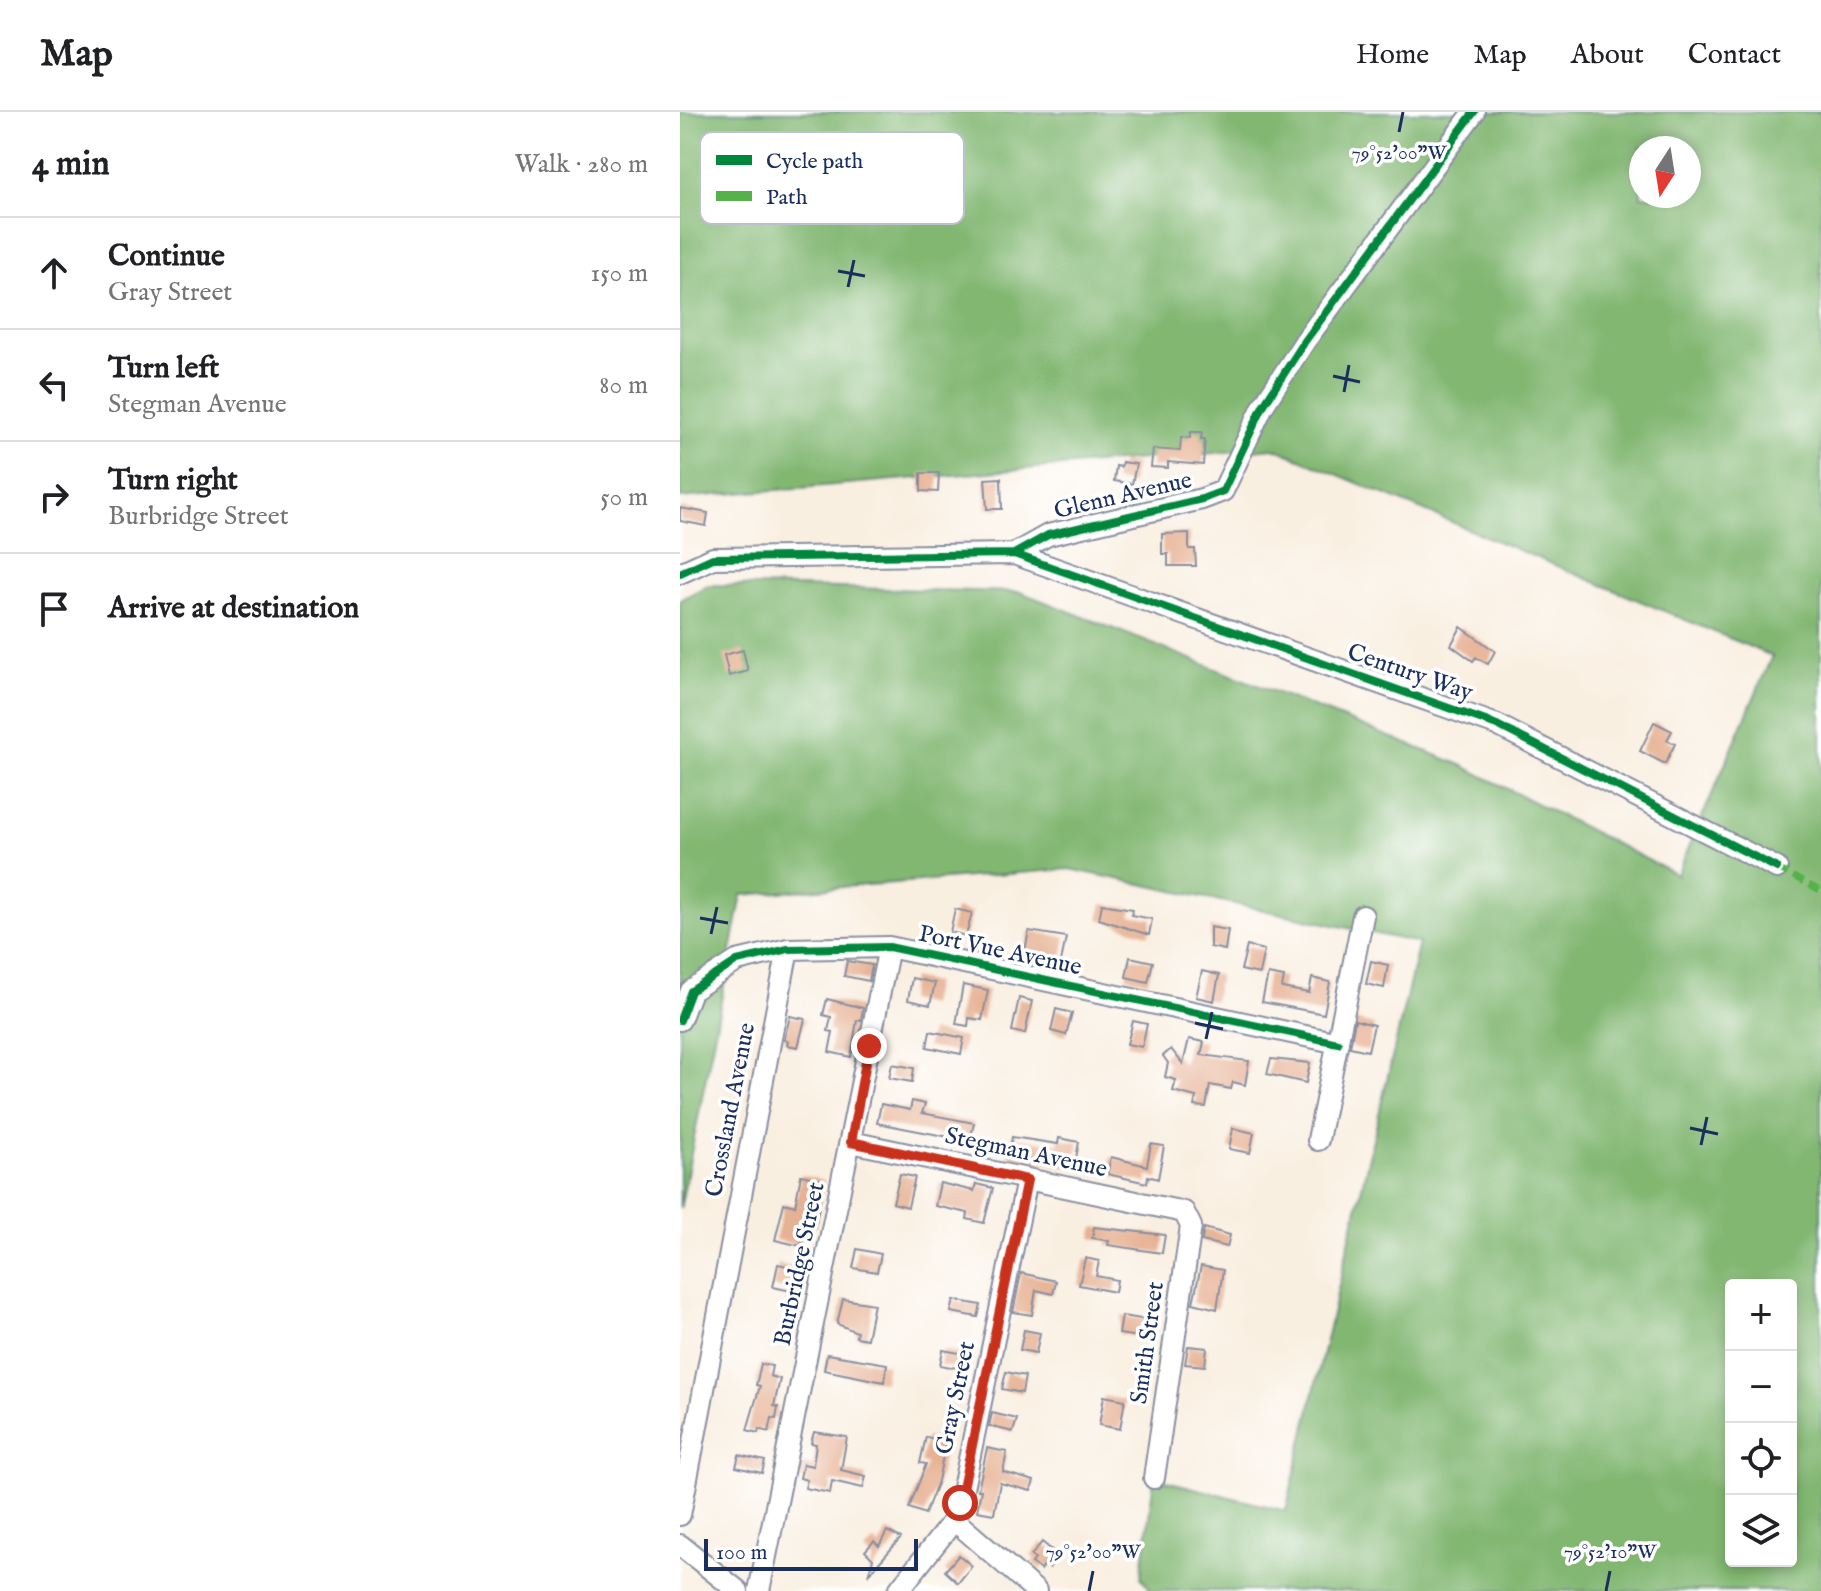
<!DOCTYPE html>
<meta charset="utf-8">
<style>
:root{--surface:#fff;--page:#f6f6f6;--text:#202124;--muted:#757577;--line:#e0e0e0}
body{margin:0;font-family:"IM FELL English",serif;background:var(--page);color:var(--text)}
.controls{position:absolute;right:24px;bottom:24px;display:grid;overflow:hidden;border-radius:8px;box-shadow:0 4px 12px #0003}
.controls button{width:72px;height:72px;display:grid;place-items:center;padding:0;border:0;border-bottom:2px solid var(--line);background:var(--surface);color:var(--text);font:40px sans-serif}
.compass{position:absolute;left:949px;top:24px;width:72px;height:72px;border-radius:50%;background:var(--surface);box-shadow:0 4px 12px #0003;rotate:192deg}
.scale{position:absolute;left:24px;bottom:20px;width:214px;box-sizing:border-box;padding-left:8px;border:4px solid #1b2f5e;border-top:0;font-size:22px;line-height:28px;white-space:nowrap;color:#1b2f5e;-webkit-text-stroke:6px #fff;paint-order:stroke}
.stop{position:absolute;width:24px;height:24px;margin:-18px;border:6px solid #c8321e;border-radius:50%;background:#fff}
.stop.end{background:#c8321e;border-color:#fff;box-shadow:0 2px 8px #0008}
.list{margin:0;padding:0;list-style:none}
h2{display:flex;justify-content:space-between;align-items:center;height:104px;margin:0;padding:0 32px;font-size:34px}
h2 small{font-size:26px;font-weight:400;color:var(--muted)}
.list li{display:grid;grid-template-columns:52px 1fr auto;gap:24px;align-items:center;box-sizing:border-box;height:112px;padding:0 32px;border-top:2px solid var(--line)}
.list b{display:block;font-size:30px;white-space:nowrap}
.list p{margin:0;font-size:26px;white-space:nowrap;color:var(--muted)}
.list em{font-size:26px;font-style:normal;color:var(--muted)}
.icon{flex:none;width:44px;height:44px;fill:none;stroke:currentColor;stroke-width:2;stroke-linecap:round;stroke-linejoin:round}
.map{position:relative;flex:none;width:1141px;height:1479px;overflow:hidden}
header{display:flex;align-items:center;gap:48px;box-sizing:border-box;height:112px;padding:0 40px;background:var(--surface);border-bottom:2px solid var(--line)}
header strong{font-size:38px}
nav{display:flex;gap:44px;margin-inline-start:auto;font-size:28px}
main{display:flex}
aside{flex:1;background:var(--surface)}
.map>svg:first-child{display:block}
.forest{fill:#82b772;stroke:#4e7368;stroke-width:2;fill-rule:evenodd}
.building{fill:#e7b193}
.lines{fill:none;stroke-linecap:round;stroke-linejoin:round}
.minor-casing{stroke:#8a8fa0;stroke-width:24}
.minor{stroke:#fff;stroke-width:20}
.quiet{stroke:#55b248;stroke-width:6;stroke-dasharray:12 6;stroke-linecap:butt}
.cycleway-casing{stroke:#fff;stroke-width:13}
.cycleway{stroke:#00873e;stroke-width:8}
.route{stroke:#c8321e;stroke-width:10}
.ticks{fill:none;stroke:#1b2f5e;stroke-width:3}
.labels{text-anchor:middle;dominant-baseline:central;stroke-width:7;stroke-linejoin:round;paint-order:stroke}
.street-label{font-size:24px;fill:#1b2f5e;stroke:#fff}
.key{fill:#fff;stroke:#bbc1cf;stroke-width:2}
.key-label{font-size:22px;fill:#1b2f5e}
.ticks-label{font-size:20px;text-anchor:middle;fill:#1b2f5e;stroke:#fff;stroke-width:7;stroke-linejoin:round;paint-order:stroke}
</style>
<header>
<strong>Map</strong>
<nav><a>Home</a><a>Map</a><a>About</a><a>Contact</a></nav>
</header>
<main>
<aside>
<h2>4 min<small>Walk · 280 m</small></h2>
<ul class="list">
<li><svg class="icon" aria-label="ahead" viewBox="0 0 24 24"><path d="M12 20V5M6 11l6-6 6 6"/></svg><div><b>Continue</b><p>Gray Street</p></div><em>150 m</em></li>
<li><svg class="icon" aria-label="left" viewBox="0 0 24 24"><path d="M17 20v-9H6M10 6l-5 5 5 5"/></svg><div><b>Turn left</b><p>Stegman Avenue</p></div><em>80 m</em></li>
<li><svg class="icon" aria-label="right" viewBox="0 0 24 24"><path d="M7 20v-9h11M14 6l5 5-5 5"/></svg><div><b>Turn right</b><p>Burbridge Street</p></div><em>50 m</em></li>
<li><svg class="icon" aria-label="arrive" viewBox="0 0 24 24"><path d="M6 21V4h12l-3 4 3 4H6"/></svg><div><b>Arrive at destination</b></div></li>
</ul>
</aside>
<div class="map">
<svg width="1141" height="1479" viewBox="0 0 1141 1479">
<rect width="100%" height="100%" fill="#fff"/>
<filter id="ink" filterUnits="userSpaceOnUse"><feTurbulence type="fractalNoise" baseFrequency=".0125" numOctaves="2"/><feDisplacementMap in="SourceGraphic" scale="16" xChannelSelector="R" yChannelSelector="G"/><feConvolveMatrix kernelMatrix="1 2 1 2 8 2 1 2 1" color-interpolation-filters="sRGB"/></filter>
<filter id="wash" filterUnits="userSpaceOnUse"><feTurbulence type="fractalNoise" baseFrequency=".006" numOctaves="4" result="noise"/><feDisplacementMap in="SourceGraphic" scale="32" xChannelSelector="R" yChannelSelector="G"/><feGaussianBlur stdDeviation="1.8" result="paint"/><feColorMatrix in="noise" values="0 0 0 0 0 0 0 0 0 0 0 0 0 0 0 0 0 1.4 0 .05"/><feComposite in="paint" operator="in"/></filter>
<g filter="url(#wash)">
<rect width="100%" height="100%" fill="#f9efe1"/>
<path class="forest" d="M0 0H1141V1479H472L461 1466 474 1366 606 1399 739 831 390 757 62 783 0 1097V488L28 473 340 480 781 653 997 763 1092 544 594 336 0 386ZM961 36H1009V84H961ZM1051 1173H1111V1449H1051Z"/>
<g id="blocks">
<path class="building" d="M511 320H522L521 327H525L523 353 488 350V356L471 355 473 337 500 339 501 325 510 326Z
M442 350 456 352 452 372 434 369 436 354 441 355Z
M241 361H259L258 380 241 379Z
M321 366 322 397H307L305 367Z
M0 396 28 401 26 414 0 409Z
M509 421V437H515L516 454H488V442H482V422Z
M781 515 815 539 808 552 796 545 793 549 771 533Z
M63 538 68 559 49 564 44 543Z
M974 610 992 619 987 628 995 632 985 652 960 639Z
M422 792 453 797 451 803 472 807 469 823 419 807Z
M275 797 292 801 286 824 270 820Z
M530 815 548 818 545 838 530 835Z
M349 819 386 825 380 855 344 843Z
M567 834 584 838 579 862 561 858Z
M450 845 473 850 468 870 446 865Z
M167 849 192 853 189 869 164 864Z
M691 849 708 853 704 876 686 872Z
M522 859 539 863 534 889 516 885Z
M588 862 604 865 602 876 629 881 632 866 650 870 644 902 582 890Z
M232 866 255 871 250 893 228 888Z
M283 873 308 878 302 908 289 906 288 914 276 912Z
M339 886 352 889 345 922 332 919Z
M147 887 183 896 181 908H177L171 945 149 940 153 920 148 919 151 905 143 903Z
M376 897 392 901 386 923 371 919Z
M110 904 125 907 118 935 107 933 108 929 104 928Z
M675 908 694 913 688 939 670 935Z
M453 909 467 912 462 935 447 932Z
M250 919 284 926 281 942 247 935Z
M509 927 524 930 521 943 569 949 565 973 553 970 551 977 530 973 526 995 514 994 516 985 493 979 496 968 485 965 488 951 483 944 491 937 503 952Z
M591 947 630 951 626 971 587 962Z
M212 952 234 956 232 970 209 966Z
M232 989 245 992 242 1001 294 1011 290 1029 197 1011 201 992 230 998Z
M553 1016 574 1021 570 1041 549 1037Z
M332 1025 378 1032 379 1026 399 1030 394 1057 328 1045Z
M471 1032 484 1034 478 1067 468 1064 467 1071 427 1062 431 1045 467 1054Z
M220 1062 235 1065 228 1095 213 1091Z
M121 1063 144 1068 135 1115 125 1113 121 1134 95 1128 104 1091 115 1094Z
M260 1071 294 1079 296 1072 313 1076 304 1111 287 1107 288 1101 255 1094Z
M414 1115 485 1123 482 1141 428 1133 429 1129 412 1126Z
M524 1116 550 1123 547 1135 522 1129Z
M177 1137 201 1142 197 1160 173 1156Z
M405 1146 419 1149 416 1164 437 1168 435 1180 399 1173Z
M98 1152 121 1157 116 1180 93 1175Z
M521 1154 543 1158 537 1197 513 1191Z
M341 1161 376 1169 373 1182 356 1178 352 1203 333 1200Z
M163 1187 194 1192 187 1227 176 1225 177 1220 157 1212Z
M274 1188 301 1193 298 1205 271 1200Z
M442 1204 468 1208 465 1226 439 1222Z
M344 1218 360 1221 356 1241 340 1238Z
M508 1234 527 1236 525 1254 505 1252Z
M263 1238 285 1242 282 1257 260 1253Z
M147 1242 207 1252 204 1270 144 1258Z
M81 1252 92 1254 90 1264 100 1267 94 1294 98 1295 96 1307 92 1306 89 1320 79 1317 78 1321 67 1318 80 1274 76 1273Z
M326 1260 345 1264 342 1281 322 1277Z
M424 1284 445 1288 440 1317 419 1313Z
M312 1301 337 1307 333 1320 309 1314Z
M134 1320 167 1325 161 1358 186 1364 183 1376 152 1369 150 1381 125 1376 127 1368 120 1366 123 1352 133 1354 136 1332 131 1331Z
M246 1325 266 1329 258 1369 245 1402 229 1396 246 1352 240 1351Z
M307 1336 327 1340 323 1360 354 1369 351 1379 320 1371 314 1402 297 1399 301 1378H298Z
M59 1343 85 1349 82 1361 56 1355Z
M207 1419 221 1426 188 1463 193 1447 185 1439 194 1429 199 1434Z
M362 1430 379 1444 369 1456 365 1452 361 1458 352 1451 355 1447 351 1444Z
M279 1443 292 1454 278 1471 265 1459Z"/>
</g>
</g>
<g filter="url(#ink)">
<use href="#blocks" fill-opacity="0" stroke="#8a8fa0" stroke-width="2"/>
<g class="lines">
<g class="minor-casing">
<path id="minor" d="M334 442 817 613 1097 756
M0 461 33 446 334 442 368 423 522 387 543 379 583 294 625 229 794 0
M0 908 11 879 57 849 108 837 209 835 658 931
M638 1028 683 804
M171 1030 504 1100 511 1114 474 1366
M0 1403 108 837
M274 1408 356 1479
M0 1433 58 1479
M79 1479 209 835
M218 1479 274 1408 280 1391 347 1068"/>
</g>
<use href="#minor" class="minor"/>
<path class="quiet" d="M1097 756 1141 779"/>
<g class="cycleway-casing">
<path id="cycleway" d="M334 442 817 613 1097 756
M0 461 33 446 334 442 368 423 522 387 543 379 583 294 625 229 794 0
M0 908 11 879 57 849 108 837 209 835 658 931"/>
</g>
<use href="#cycleway" class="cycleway"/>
</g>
</g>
<g class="lines" filter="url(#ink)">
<path class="route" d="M189 934 171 1030 347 1068 280 1391"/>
</g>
<path class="ticks" d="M719 20 723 0M158 159 185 164M168 175 174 148M653 264 680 270M664 280 669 253M20 806 48 811M31 822 37 795M515 911 543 917M526 927 532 900M1010 1016 1038 1022M1021 1033 1027 1005M409 1479 413 1459M926 1479 930 1459"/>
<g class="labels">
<g class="street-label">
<text transform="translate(443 384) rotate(-13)">Glenn Avenue</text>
<text transform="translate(730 561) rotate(19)">Century Way</text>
<text transform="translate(320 839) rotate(12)">Port Vue Avenue</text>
<text transform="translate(51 998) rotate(-79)">Crossland Avenue</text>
<text transform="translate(346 1041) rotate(12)">Stegman Avenue</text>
<text transform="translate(120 1152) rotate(-78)">Burbridge Street</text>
<text transform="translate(468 1231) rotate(-82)">Smith Street</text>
<text transform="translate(276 1286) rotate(-78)">Gray Street</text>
</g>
</g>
<rect x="20" y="20" width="264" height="92" rx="12" class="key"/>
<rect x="36" y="43" width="36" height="10" fill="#00873e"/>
<rect x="36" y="79" width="36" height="10" fill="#55b248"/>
<g class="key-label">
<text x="86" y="56">Cycle path</text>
<text x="86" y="92">Path</text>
</g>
<g class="ticks-label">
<text x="719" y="47">79°52'00"W</text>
<text x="413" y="1446">79°52'00"W</text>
<text x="930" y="1446">79°52'10"W</text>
</g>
</svg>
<div class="controls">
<button>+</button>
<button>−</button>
<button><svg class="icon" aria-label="locate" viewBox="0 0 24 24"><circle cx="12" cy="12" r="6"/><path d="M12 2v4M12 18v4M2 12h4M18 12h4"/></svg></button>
<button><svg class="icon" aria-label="layers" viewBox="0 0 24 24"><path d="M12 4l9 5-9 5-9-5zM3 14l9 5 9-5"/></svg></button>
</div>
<svg class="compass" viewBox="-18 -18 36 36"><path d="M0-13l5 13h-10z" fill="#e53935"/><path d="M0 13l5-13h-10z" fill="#757577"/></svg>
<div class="scale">100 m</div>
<div class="stop" style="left:280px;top:1391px"></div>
<div class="stop end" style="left:189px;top:934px"></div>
</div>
</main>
